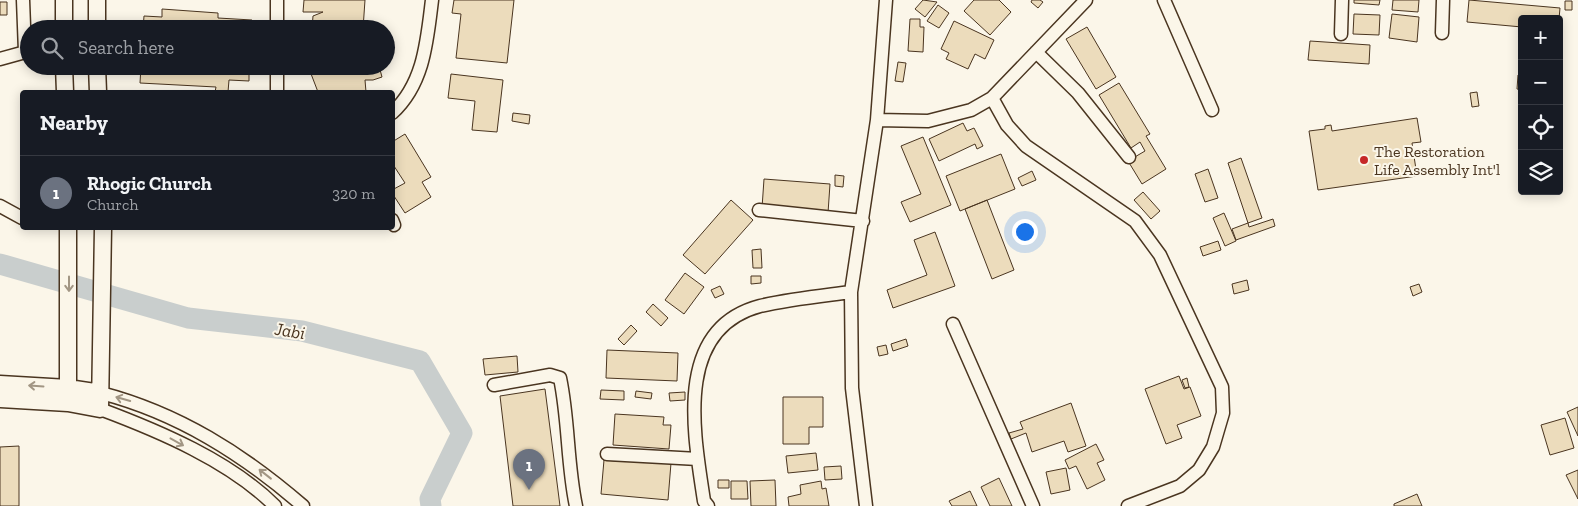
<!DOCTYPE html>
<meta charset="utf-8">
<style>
:root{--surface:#171b24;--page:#242831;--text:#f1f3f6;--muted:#9ea1a6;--line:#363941;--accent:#7c3aed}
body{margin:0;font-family:"Zilla Slab",serif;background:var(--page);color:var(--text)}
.controls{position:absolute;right:15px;top:15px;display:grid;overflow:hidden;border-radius:5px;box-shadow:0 2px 12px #0003}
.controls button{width:45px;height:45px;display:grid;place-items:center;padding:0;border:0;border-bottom:1px solid var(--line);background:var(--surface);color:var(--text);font:25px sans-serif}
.you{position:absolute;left:1024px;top:231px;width:18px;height:18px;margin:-12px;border:4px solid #fff;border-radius:50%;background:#1a73e8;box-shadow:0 0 0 8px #1a73e833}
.badge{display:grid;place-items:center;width:32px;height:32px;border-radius:50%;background:var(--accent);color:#fff;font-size:16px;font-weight:700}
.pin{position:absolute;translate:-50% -41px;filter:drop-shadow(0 1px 2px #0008)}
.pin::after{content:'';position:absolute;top:26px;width:18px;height:15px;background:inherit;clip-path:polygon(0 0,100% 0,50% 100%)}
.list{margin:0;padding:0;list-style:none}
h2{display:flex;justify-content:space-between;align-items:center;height:65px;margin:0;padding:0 20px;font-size:21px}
h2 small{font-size:16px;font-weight:400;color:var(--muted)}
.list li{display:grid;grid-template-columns:32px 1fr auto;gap:15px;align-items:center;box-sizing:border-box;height:75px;padding:0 20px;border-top:1px solid var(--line)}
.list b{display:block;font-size:19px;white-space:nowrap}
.list p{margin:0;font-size:16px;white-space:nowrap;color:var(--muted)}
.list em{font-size:16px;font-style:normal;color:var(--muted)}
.icon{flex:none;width:28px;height:28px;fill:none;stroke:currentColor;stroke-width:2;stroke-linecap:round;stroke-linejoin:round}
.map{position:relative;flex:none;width:1578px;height:506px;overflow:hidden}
.search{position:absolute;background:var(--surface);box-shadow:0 2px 12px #0003;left:20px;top:20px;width:375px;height:55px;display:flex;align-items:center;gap:12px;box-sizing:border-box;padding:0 18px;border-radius:28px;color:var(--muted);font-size:19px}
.panel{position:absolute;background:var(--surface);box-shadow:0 2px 12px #0003;left:20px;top:90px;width:375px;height:140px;border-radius:5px}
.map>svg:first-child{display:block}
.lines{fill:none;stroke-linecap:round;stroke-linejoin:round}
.river{stroke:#c9cecd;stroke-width:21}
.building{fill:#ecdcbc;stroke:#4a3520}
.minor-casing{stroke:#4a3520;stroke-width:15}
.major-casing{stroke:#4a3520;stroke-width:19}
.minor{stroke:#fbf6e9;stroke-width:12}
.major{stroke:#fbf6e9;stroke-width:16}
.oneway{stroke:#a29684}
.poi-dot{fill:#c62828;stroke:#fbf6e9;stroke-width:2}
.labels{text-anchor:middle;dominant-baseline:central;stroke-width:4;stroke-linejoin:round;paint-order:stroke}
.poi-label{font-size:16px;fill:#4a3520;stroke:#fbf6e9;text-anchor:start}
.water-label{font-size:18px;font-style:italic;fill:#4a3520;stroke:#fbf6e9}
</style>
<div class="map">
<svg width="1578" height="506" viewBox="0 0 1578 506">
<rect width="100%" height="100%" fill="#fbf6e9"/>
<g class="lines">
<path class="river" d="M0 264 188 318 302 331 420 361 462 433 430 499 431 506"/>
</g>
<path class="building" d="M304 0H365L363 29H312L313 16 323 12H303Z
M454 0H514L507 63 456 58 461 14 452 13Z
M923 0 937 2 925 17 915 9Z
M974 0H999L1011 12 990 35 964 11Z
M1032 0H1040L1043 2 1038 8 1031 2Z
M1354 0H1380L1379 5 1354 3Z
M1393 0H1419L1418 12 1392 10Z
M1469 0 1560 8 1559 19H1522V27L1467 22Z
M1565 1H1572V10H1565Z
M0 2H7V15H0Z
M938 5 949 13 939 28 927 21Z
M162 9 218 13V18L252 20V29H143L144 16 162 17Z
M1354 14 1380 15 1379 35 1353 34Z
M1392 14 1419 17 1417 42 1389 38Z
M910 19H920V27H924L923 52 908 51Z
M954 21 994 40 985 59 975 54 968 69 946 59 949 53 941 49Z
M1087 27 1116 77 1096 89 1066 39Z
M1310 41 1370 45 1369 64 1308 60Z
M898 62 906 63 903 82 895 81Z
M141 66H249V81L229 80 228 92H215L216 87 140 83Z
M308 66H379L382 77 373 80H365L366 92H318Z
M451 74 503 80 497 132 472 130 475 101 448 98Z
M1518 75H1522V90L1517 89Z
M1119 83 1150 134 1146 136 1166 169 1142 184 1128 161 1145 151 1140 142 1131 148 1099 95Z
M1477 92 1479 106 1472 107 1470 93Z
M513 113 530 115 529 124 512 121Z
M1417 118 1421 142 1412 143 1417 176 1318 190 1309 131 1325 129V126L1331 125 1332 131Z
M963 123 967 131 974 128 983 146 977 149 975 144 939 161 929 139Z
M405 134 431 177 422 182 431 197 405 213 392 193V190L405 183 392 163V142Z
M923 137 951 205 910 222 901 202 921 194 901 146Z
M1001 154 1015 189 960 211 946 176Z
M1241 158 1262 218 1248 223 1228 163Z
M1208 169 1218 198 1205 202 1195 174Z
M1032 171 1036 180 1022 186 1018 178Z
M835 175 844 176 843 187 835 186Z
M764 179 830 184 828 213 762 208Z
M1143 192 1160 211 1151 219 1134 200Z
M731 200 753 220 705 274 683 255Z
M987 200 1014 270 992 279 965 209Z
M1224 213 1236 241 1225 246 1213 218Z
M1273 219 1275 226 1236 240 1232 229 1248 223 1249 227Z
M935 232 955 286 893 308 887 290 927 275 914 240Z
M1218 241 1221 250 1203 256 1200 247Z
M761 249 762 268H753L752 250Z
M685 273 704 287 684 314 665 300Z
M751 276H761V283L751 284Z
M1247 280 1249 290 1234 294 1232 284Z
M1419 284 1422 292 1413 296 1410 287Z
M720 286 724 294 715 298 711 290Z
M653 304 668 318 661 326 646 312Z
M631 325 637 331 624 345 618 339Z
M906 339 908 346 893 351 891 344Z
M886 345 888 354 879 356 877 347Z
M607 350 678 353 677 381 606 378Z
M517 356 518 372 485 375 483 359Z
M1179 376 1184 389 1190 387 1201 416 1177 425 1182 438 1166 444 1145 389Z
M1187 378 1189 387 1185 388 1182 380Z
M545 389 560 506H513L500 396Z
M601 390 624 391V400L600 399Z
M636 391 652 393 651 399 635 397Z
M685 392V400L670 401 669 393Z
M783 397H823V427H809V444H783Z
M1071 403 1086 446 1068 452 1064 441 1032 452 1026 433 1011 439 1009 433 1023 429 1020 422Z
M1578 407V436L1567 412Z
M615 414 664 417 663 425H671L669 449 613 445Z
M1565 418 1574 448 1550 455 1541 425Z
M1096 444 1104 460 1097 463 1105 480 1087 489 1076 466 1069 469 1065 460Z
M19 446V506H0V447Z
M816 453 818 470 788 473 786 456Z
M617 458 671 463 668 500 601 494 604 460 617 461Z
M841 466 842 479 825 480 824 467Z
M1066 468 1070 490 1051 494 1046 472Z
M1578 470V499L1566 475Z
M999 478 1012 506H990L981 487Z
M718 480H729V488H718Z
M775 480 776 506H751L750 481Z
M731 481H747L748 499H731Z
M821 481 822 489 826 488 829 506H789L788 497 801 494 800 485Z
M970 491 977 506H952L949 501Z
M1417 494 1422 506H1394V504Z"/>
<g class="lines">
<g class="minor-casing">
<path id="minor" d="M23 0 25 52
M1164 0 1212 110
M277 29V0
M1442 33 1443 0
M1341 34 1342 0
M1036 52 1078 93 1129 157
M0 59 29 51
M277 92V66
M992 98 1007 125 1026 146 1135 221 1160 255 1222 387 1223 413 1213 447 1199 470 1180 486 1128 506
M392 113C424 84 427 41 432 0
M877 120 928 121 971 110 992 98 1086 0
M0 206 22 218
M759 210 863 221
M392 220 394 225
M953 324 1033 506
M494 385 550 375 560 378C569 421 567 464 576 506
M101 393C178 413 243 454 303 506
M100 409C159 431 230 461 275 506
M607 454 698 459
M708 506 704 501C694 434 673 329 760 306 790 299 821 296 851 292
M866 506 852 388 851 292 877 120 886 0"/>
</g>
<g class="major-casing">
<path id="major" d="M64 0V29
M97 29V0
M64 66 65 92
M97 66 98 92
M0 384 68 388 101 393
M0 399 68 403 100 409 103 228
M68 403V228"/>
</g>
<use href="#minor" class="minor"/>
<use href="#major" class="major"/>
</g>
<defs><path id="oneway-shaft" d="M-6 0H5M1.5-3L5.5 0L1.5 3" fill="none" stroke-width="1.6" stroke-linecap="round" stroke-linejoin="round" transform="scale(1.25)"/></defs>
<g class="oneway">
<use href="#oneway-shaft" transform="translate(69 284) rotate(90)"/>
<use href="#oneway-shaft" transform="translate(36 386) rotate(-176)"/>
<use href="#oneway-shaft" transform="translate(123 399) rotate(-164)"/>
<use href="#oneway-shaft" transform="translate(177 442) rotate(29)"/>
<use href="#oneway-shaft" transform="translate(265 474) rotate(-142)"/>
</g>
<circle class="poi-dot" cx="1364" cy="160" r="5"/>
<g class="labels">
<g class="poi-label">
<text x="1374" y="151">The Restoration<tspan x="1374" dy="18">Life Assembly Int'l</tspan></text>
</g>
<g class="water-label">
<text transform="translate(290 331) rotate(9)">Jabi</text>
</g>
</g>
</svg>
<div class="controls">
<button>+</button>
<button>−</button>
<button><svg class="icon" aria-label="locate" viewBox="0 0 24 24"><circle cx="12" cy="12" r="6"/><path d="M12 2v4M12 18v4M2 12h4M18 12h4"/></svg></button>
<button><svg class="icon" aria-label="layers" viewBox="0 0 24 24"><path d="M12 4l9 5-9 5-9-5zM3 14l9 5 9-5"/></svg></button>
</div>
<div class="you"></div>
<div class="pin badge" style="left:529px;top:490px;background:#6b7280">1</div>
<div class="search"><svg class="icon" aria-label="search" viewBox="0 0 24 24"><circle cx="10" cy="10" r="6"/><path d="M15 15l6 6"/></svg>Search here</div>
<section class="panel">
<h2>Nearby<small></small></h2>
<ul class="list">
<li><span class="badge" style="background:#6b7280">1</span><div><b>Rhogic Church</b><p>Church</p></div><em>320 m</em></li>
</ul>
</section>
</div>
